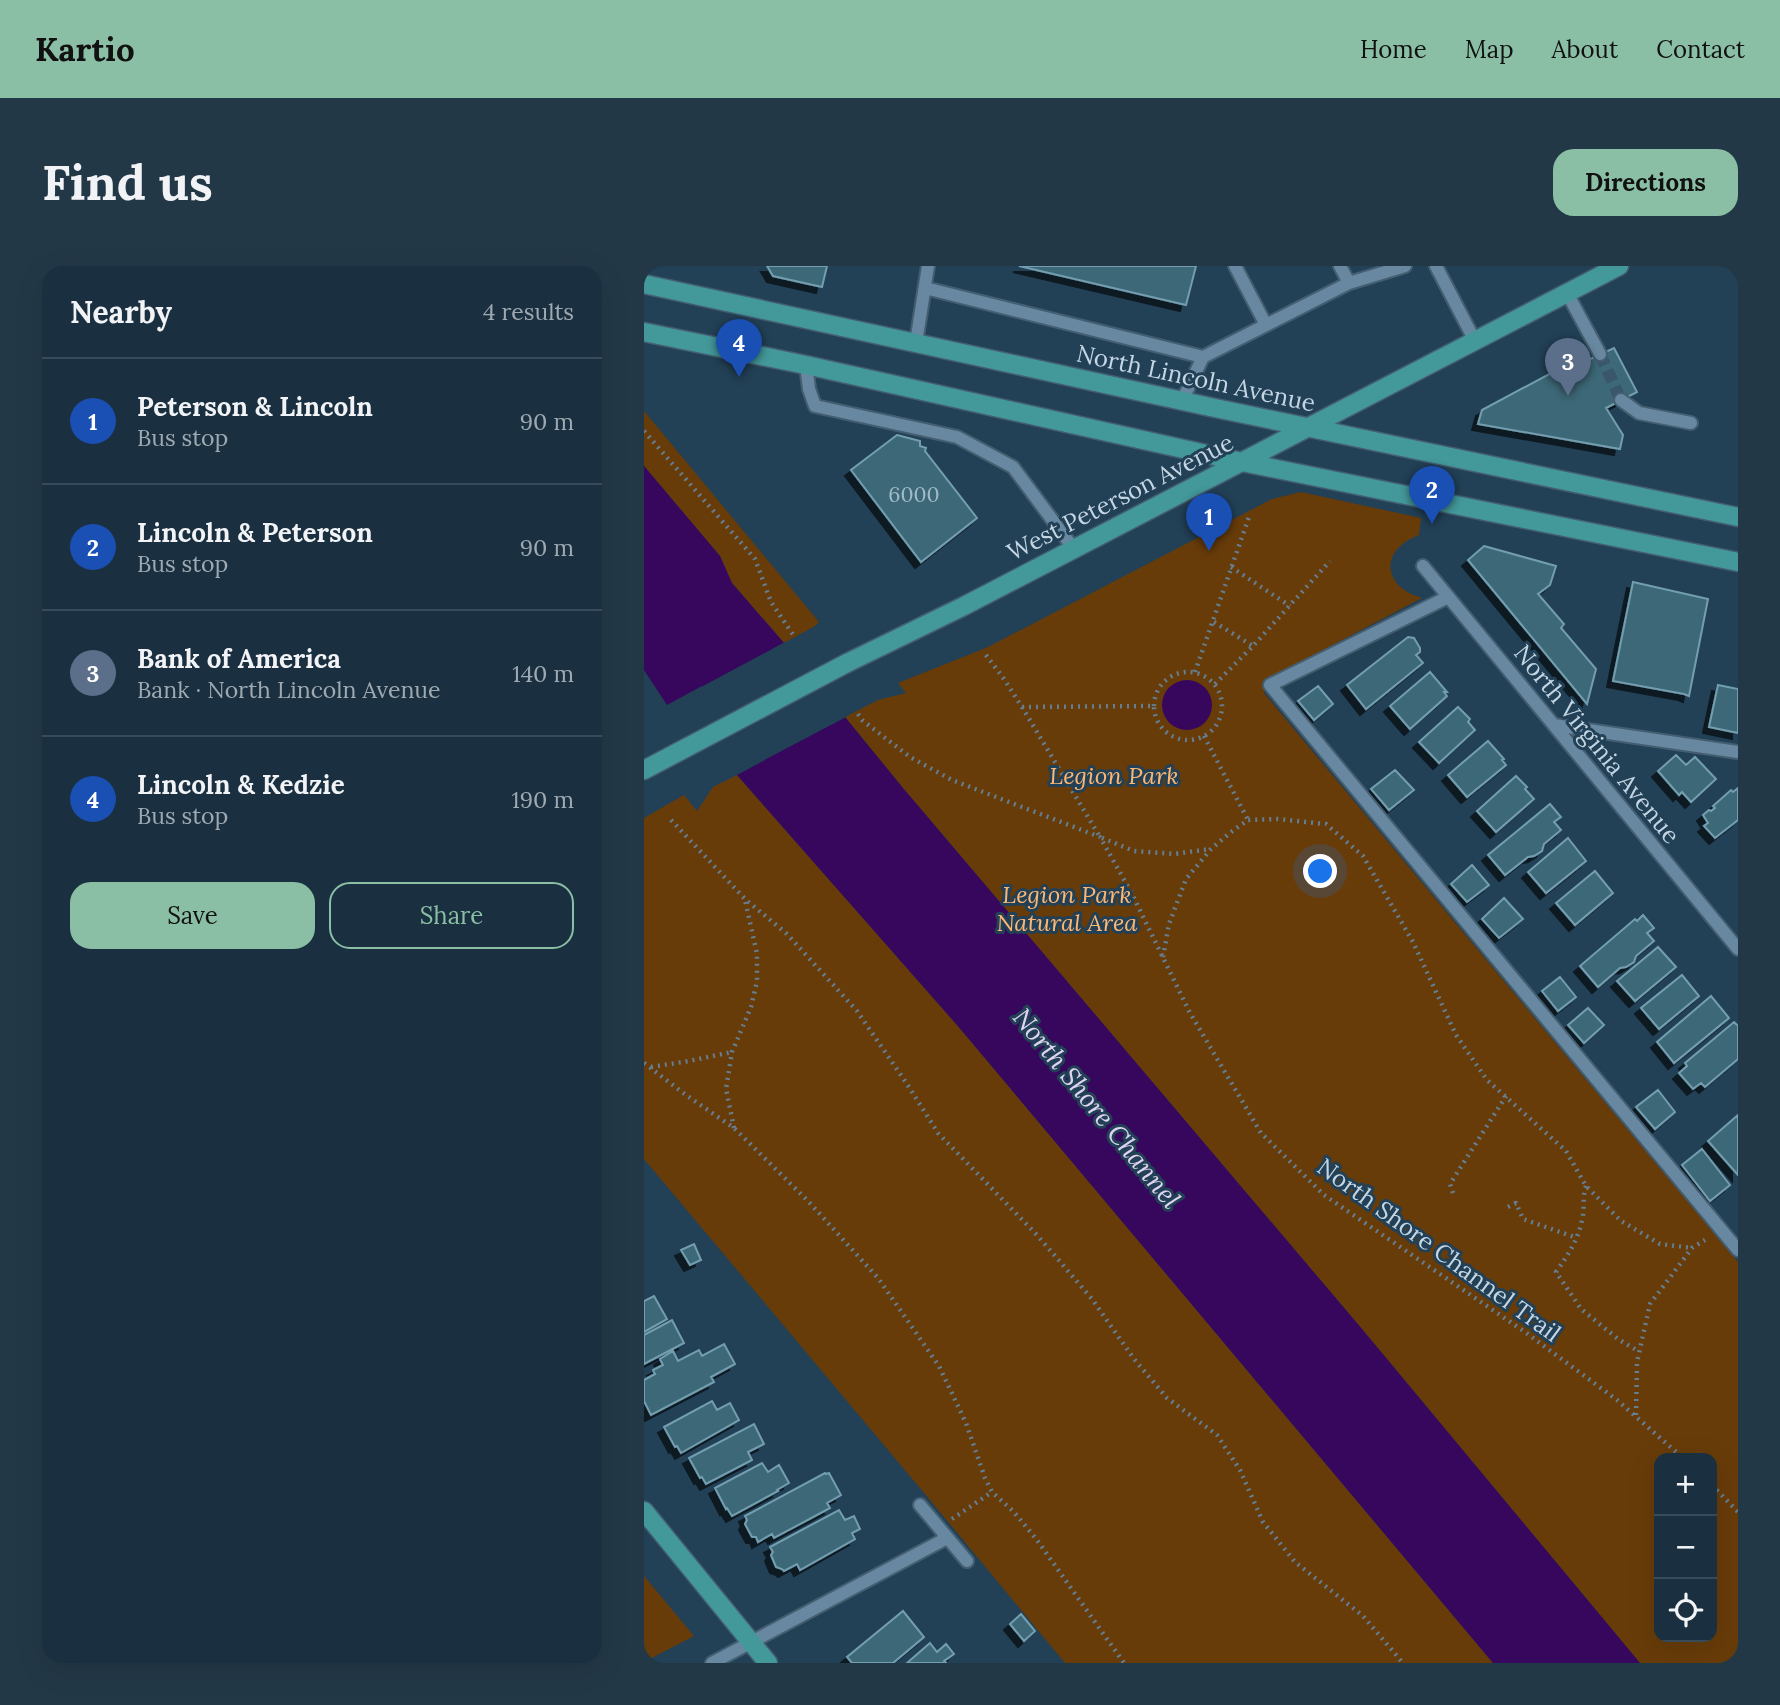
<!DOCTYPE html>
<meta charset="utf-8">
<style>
:root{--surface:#1a3040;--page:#233847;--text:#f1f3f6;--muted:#9fa9b1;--line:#384b59;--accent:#8abfa5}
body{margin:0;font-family:Lora,serif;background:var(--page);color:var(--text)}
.controls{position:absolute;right:21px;bottom:21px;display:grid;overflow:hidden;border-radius:14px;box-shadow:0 7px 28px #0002}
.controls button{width:63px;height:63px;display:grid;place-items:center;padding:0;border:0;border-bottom:2px solid var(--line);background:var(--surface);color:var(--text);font:35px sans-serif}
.you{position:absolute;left:677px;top:606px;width:24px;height:24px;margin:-18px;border:5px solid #fff;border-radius:50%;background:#1a73e8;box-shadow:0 0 0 10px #1a73e833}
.badge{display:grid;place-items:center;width:46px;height:46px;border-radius:50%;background:var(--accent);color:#fff;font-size:23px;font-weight:700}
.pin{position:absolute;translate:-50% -58px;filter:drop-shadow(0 2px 4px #0008)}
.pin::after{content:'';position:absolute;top:37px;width:24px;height:21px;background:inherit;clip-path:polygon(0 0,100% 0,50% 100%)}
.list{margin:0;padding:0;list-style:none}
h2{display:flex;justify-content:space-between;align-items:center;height:91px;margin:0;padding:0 28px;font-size:30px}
h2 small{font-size:23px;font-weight:400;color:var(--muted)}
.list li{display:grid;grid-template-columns:46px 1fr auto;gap:21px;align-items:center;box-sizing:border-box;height:126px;padding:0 28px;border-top:2px solid var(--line)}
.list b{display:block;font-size:26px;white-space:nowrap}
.list p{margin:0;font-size:23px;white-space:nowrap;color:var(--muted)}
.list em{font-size:23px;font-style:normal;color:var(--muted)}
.actions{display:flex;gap:14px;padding:21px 28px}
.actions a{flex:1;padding:16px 0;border:2px solid var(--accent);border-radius:21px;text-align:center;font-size:24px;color:var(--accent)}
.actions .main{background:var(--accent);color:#111}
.icon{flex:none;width:38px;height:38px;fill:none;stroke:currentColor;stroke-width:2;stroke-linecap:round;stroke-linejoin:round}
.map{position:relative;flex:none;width:1094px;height:1397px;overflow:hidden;border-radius:21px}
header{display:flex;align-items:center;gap:42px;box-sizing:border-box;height:98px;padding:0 35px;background:var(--accent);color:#111}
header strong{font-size:33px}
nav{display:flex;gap:38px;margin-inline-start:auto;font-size:24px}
.intro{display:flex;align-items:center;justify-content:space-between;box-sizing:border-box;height:168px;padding:0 42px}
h1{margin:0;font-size:49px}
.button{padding:18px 32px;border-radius:21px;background:var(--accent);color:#111;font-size:24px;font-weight:700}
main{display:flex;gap:42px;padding:0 42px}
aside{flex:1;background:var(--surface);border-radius:21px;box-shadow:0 7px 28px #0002}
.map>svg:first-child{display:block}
.green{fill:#683c09;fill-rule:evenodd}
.water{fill:#36075c}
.pier{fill:#224056}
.building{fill:#3e6877;stroke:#739eaf;stroke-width:2;filter:url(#shadow)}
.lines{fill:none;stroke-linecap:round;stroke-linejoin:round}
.minor-tunnel{stroke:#3a566b;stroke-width:12;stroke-dasharray:12 6;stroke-linecap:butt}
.minor-casing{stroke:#445e71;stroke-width:16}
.major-casing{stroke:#445e71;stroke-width:21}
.path{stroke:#657e91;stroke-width:4.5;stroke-dasharray:2 5;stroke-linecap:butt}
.minor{stroke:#6888a1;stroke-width:12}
.major{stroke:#43989a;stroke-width:18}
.major-bridge-casing{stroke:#445e71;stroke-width:21;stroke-linecap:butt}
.major-bridge{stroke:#43989a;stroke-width:18}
.labels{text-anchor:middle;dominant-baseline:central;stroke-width:6;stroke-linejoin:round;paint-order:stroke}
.number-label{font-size:21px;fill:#a2bac8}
.street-label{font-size:24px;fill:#c4d5e3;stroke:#224056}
.park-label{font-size:24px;font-style:italic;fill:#feb673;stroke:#224056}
.water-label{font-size:26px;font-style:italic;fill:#e0d5f1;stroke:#224056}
</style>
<header>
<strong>Kartio</strong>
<nav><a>Home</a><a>Map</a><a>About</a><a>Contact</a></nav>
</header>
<div class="intro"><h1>Find us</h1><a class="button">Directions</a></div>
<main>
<aside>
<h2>Nearby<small>4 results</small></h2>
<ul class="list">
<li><span class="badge" style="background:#1a4fb4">1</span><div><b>Peterson &amp; Lincoln</b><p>Bus stop</p></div><em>90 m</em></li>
<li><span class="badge" style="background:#1a4fb4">2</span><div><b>Lincoln &amp; Peterson</b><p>Bus stop</p></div><em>90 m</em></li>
<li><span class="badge" style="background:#5c6f8a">3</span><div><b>Bank of America</b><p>Bank · North Lincoln Avenue</p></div><em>140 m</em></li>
<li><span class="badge" style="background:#1a4fb4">4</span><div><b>Lincoln &amp; Kedzie</b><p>Bus stop</p></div><em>190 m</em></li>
</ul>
<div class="actions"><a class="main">Save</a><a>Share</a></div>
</aside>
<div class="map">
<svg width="1094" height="1397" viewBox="0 0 1094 1397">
<defs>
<filter id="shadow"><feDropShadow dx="-6" dy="6" stdDeviation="0" flood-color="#0009"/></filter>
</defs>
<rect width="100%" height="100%" fill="#224056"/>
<path class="green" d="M0 145 175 356 171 360 140 377 88 317 76 290 0 200Z
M657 226 777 252 775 269C735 284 738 321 778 332L624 413 620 427 1094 996V1397H996L718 1063 259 522 201 451 234 434 262 427 254 417 344 381 628 233ZM1015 1192H1068V1371H1015Z
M93 509 313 759 849 1397H421L281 1228 0 893V552L40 529 53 545 69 521Z
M0 1310 50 1370 0 1396Z"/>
<path class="water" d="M0 200 76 290 88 317 140 377 128 383 189 458 201 451 259 522 718 1063 996 1397H849L313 759 93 509 121 494 58 420 23 439 0 404Z
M518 439a25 25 0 1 1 50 0a25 25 0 1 1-50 0Z"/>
<path class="pier" d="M143 375 142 379 133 385 190 454 200 448 204 450 90 510 91 506 115 493 58 425 24 443 20 441Z"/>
<path class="building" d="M123 0H183L178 21 129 10Z
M375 0H552L542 39Z
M970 82 993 126 962 142 979 169 976 183 834 158 838 144 937 91 940 96Z
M253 169 276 175V180L282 182 281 185 333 252 277 296 207 204Z
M840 280 912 300 906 319 894 328 920 358 917 362 952 403 943 438 824 294Z
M989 316 1064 333 1045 430 1040 428 969 415Z
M764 371 770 372 776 382V386L772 389 779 397 722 443 703 419Z
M786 406 803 426H800L803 430 766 463 746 440Z
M1074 419 1094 423V467L1065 461Z
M674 420 689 438 670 454 654 435Z
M814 441 826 453 824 456 831 464 795 497 775 476Z
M844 475 860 493 858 494 862 499 823 531 804 509Z
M1032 489 1042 499 1051 491 1072 513 1047 536 1038 526 1035 529 1014 505Z
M751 504 770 524 745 544 727 523Z
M872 510 883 521 881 523 890 533 852 566 833 545Z
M1094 522V554L1071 572 1060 560 1064 557 1059 549 1065 544 1067 545 1071 542 1069 540 1087 524 1089 526Z
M906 538 917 551 910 556 917 564 900 578 898 585 890 590 884 591 861 609 844 589Z
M924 572 942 595 902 627 884 606Z
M828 599 845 619 823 636 807 618Z
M951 605 969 627 931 659 912 637Z
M860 632 879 653 855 672 838 653Z
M999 649 1010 662 1003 667 1010 675 992 690 990 696 982 701 976 702 954 721 936 700 991 653 993 655Z
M1014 681 1032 701 991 735 973 715Z
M1038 709 1055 730 1015 763 997 742Z
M916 711 932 731 914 745 898 725Z
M1067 730 1085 752 1030 797 1013 776Z
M944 742 960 759 940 777 924 759Z
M1090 756 1094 760V793L1061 821 1057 817 1049 823 1035 807 1043 800 1041 797Z
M1014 824 1031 846 1011 863 992 841Z
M1094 849V909L1064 875Z
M1058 883 1086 919 1066 935 1038 899Z
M50 978 57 994 46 999 37 984Z
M10 1030 23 1053 0 1066V1035Z
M28 1054 40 1077 0 1098V1069Z
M80 1078 91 1098 67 1111 70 1116 7 1149 0 1135V1114L11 1108 9 1104 19 1099 16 1093 29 1085 34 1095 55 1084 58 1090Z
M68 1135 73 1144 86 1137 95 1154 37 1187 33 1180 31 1181 20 1161Z
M110 1158 120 1178 104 1186 108 1194 62 1218 58 1211 56 1212 45 1192Z
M118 1197 124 1206 135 1199 145 1217 133 1224 134 1225 88 1250 83 1242 82 1243 71 1222Z
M181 1207 182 1208 185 1207 197 1229 183 1237 186 1242 130 1272 128 1268 114 1276 112 1271H108L101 1258 103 1254 101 1250Z
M195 1244 201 1254 210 1250 216 1263 208 1267 211 1273 156 1304 153 1298 140 1305 138 1303 132 1301 127 1289 129 1286 126 1281Z
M259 1345 280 1371 249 1397H208L203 1391Z
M377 1348 391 1365 380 1375 366 1358Z
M286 1377 293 1386 302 1378 310 1388 300 1395 302 1397H263Z"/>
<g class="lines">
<path class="minor-tunnel" d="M956 88 977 134"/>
<g class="minor-casing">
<path id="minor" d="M591 0 622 59
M696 0 705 17
M792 0 831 75
M281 22 559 91
M923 27 956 88
M272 77 284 0
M162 99 165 123 171 140 313 171 369 201 430 283
M977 134 995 147 1047 157
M538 135 559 91 705 17 761 0
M779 300 1094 683
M804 331 626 419 1094 984
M910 459 1094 486
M276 1239 323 1295
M68 1397 303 1272"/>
</g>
<g class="major-casing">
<path id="major" d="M0 18 571 142 1094 251
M0 66 162 99 598 196 1094 296
M203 397 320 340 975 0
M0 504 36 485
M0 1245 124 1397"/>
</g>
<path class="path" d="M0 165 111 293 127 336 150 370
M587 301 646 340
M570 356 609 380
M342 389 360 413 378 441 456 571 490 585 531 588 566 583
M510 440a34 34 0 1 1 68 0a34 34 0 1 1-68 0Z
M551 406 605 251
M571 418 609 380 686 295
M378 441 509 440
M214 448 218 454 266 491 308 514 456 571 487 626 546 747 617 867 680 929 881 1066 973 1134 1039 1192
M560 470 604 554
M27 554 101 633 143 668 213 745 263 818 294 867 393 969 448 1033 490 1093 523 1132 573 1169 596 1204 619 1256 651 1296 719 1350 759 1397
M519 691 525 658 542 613 567 583 587 566 604 554 633 553 682 558 719 590 769 676 812 769 843 814 922 885 942 920 977 955 1016 978 1048 982
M0 797 42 829 90 862 164 935 234 1012 295 1100 322 1157 341 1212 348 1226 370 1246 393 1274 480 1397
M7 801 45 795 88 786
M90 862 82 823 88 786 107 741 113 715V688L101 634
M942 920C938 931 941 943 938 954 934 974 924 989 912 1006L937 1043 974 1073 994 1085
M809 927 806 918 862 830
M864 941 872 937 879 953 933 972
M992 1149 993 1096 1006 1038 1048 982 1061 974
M1068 1219 1094 1246
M308 1253 348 1226"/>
<use href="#minor" class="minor"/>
<use href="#major" class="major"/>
<g class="major-bridge-casing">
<path id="major-bridge" d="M36 485 203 397"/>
</g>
<use href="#major-bridge" class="major-bridge"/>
</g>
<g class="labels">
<g class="number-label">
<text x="270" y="228">6000</text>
</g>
<g class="street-label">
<text transform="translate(552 112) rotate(12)">North Lincoln Avenue</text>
<text transform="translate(476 231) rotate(-27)">West Peterson Avenue</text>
<text transform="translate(953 478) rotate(51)">North Virginia Avenue</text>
<text transform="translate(795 984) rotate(36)">North Shore Channel Trail</text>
</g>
<g class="park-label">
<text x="470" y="509">Legion Park</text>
<text x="423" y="628">Legion Park<tspan x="423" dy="28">Natural Area</tspan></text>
</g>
<g class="water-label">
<text transform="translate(453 842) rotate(51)">North Shore Channel</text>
</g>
</g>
</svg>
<div class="controls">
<button>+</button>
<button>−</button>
<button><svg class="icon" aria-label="locate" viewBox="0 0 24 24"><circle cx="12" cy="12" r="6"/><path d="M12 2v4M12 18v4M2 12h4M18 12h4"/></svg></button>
</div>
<div class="you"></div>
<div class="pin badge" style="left:565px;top:285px;background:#1a4fb4">1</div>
<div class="pin badge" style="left:788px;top:258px;background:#1a4fb4">2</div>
<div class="pin badge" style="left:924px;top:130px;background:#5c6f8a">3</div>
<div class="pin badge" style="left:95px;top:111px;background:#1a4fb4">4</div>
</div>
</main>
